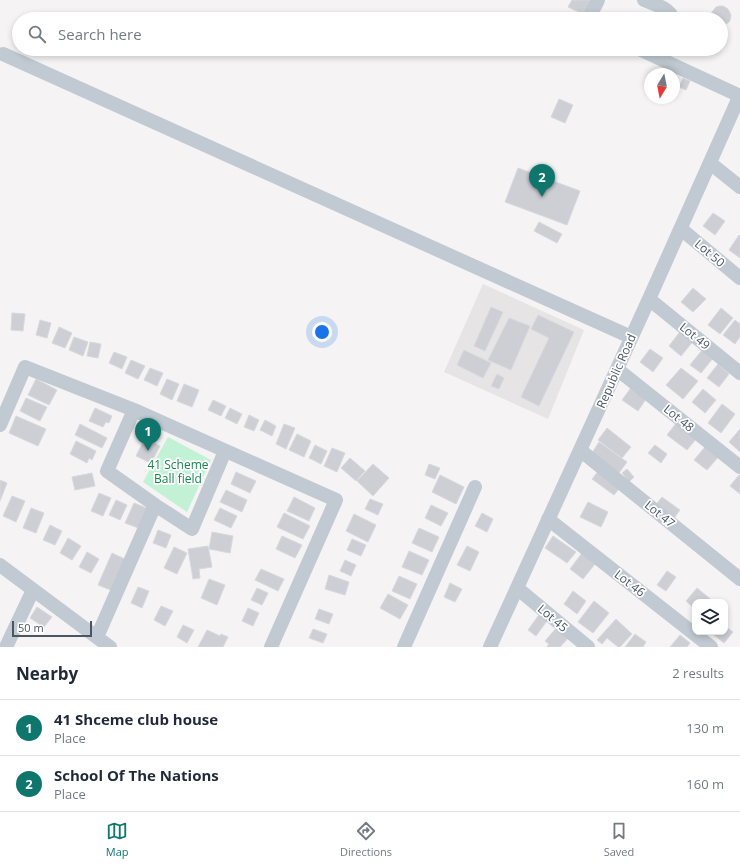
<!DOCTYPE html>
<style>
:root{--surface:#fff;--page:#f6f6f7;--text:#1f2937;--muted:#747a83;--line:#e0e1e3;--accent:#0f766e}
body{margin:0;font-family:"Open Sans",sans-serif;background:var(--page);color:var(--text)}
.controls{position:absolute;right:12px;bottom:12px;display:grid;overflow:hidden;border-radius:8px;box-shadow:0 2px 6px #0003}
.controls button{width:36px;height:36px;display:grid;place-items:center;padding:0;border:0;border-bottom:1px solid var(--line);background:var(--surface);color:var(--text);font:20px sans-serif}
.compass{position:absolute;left:644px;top:68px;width:36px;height:36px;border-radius:50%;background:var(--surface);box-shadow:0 2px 6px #0003;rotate:190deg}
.scale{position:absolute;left:12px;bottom:10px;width:80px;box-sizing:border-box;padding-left:4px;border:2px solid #4a5661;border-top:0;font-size:11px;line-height:14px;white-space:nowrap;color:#4a5661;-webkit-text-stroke:3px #fff;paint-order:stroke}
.you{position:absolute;left:322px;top:332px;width:14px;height:14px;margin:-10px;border:3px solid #fff;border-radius:50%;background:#1a73e8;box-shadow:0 0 0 6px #1a73e833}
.badge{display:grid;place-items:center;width:26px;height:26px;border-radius:50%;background:var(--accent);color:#fff;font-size:13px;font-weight:700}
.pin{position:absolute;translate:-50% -33px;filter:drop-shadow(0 1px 2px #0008)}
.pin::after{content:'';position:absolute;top:21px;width:14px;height:12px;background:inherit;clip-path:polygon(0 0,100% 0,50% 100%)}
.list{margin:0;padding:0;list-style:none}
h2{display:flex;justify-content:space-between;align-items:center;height:52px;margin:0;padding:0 16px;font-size:17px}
h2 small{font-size:13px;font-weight:400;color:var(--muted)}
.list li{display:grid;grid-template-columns:26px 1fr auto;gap:12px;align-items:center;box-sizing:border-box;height:56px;padding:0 16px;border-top:1px solid var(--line)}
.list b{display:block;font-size:15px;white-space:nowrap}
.list p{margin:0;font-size:13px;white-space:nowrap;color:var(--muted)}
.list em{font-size:13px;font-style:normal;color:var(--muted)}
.icon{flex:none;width:22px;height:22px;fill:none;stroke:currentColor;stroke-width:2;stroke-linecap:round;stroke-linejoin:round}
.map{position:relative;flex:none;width:740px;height:647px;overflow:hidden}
.search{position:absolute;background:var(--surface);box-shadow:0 2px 6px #0003;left:12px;right:12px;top:12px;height:44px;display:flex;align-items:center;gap:10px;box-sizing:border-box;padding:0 14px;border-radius:22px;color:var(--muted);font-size:15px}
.sheet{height:164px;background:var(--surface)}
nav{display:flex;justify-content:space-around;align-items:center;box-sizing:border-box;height:56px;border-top:1px solid var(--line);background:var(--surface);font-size:11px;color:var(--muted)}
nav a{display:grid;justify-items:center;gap:2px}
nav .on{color:var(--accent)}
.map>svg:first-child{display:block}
.education{fill:#e6e4e5}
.green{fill:#c3f1d5}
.building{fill:#cdcfd5;stroke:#d7d9de}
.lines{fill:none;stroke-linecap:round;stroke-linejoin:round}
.minor{stroke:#c1cad2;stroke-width:14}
.labels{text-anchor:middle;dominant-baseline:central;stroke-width:3.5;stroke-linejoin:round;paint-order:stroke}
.street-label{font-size:12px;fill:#4a5661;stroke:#fff}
.park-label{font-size:12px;fill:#17864f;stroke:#fff}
</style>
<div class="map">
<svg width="740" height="647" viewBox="0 0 740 647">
<rect width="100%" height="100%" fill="#f5f3f3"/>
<path class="education" d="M483 284 584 330 548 419 444 372Z"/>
<path class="green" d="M168 437 211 460 187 512 143 482Z"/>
<path class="building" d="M572 0H592L585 15 568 7Z
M720 6H723L728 9 731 15 730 21 728 23 721 26V19L711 18 712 12 716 7Z
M683 78 690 81 686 90 679 87Z
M559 99 573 105 565 123 551 117Z
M518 168 580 191 567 225 505 202Z
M713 213 725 221 715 235 703 226Z
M539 222 562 234 557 243 534 231Z
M739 235 740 236V258L729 250Z
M693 288 706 299 693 312 681 302Z
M491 307 503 312 485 351 474 346Z
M721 308 733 318 720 334 708 325Z
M12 313 25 314 23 331 11 330Z
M538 315 574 332 539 406 521 397 549 338 531 329Z
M509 318 530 326 511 370 488 360Z
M40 320 51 323 47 338 36 335Z
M735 320 740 324V337L735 344 723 335Z
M59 327 72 333 65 348 52 343Z
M682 329 695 339 681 356 669 346Z
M74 337 88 342 83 356 69 350Z
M90 342 101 344 98 358 87 356Z
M650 349 663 358 653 372 640 362Z
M703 349 714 357 701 373 690 365Z
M464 350 491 363 483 378 457 365Z
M114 352 127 357 122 369 109 363Z
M131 360 145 366 138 379 125 373Z
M718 364 729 374 719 387 707 378Z
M150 368 163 373 157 386 144 380Z
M681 368 698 381 683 399 666 385Z
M497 374 504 378 499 389 491 386Z
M36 379 57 390 49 405 28 395Z
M167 379 179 384 172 400 160 394Z
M184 384 199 390 192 407 177 401Z
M633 385 648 396 638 411 622 400Z
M703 389 716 400 705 413 692 402Z
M26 398 47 407 40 421 20 411Z
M213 400 226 406 221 416 208 410Z
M722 404 735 414 721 433 708 423Z
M95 408 112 416 109 423 106 422 103 427 89 421Z
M230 408 242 414 237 424 225 418Z
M249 415 259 420 254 431 244 427Z
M16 416 46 429 38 446 9 433Z
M265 420 276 426 272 436 260 430Z
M677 422 697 438 687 450 667 435Z
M80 424 107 438 102 448 75 435Z
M284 424 295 428 286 449 276 444Z
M607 428 631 447 622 458 598 440Z
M740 429V452L729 442Z
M297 434 311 441 304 457 289 450Z
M145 438 160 446 151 463 136 456Z
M76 441 96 451 92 460 89 458 87 463 70 454Z
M599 442 627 462 619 473 592 453Z
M315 445 327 451 321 464 309 458Z
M655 445 667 454 661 463 648 453Z
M705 447 720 455 707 470 694 460Z
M332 448 345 453 337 472 324 466Z
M350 458 365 471 356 481 341 468Z
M373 464 389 478 373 496 357 481Z
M429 464 440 468 435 479 425 475Z
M600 469 622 485 614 495 592 479Z
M627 469 634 477 629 482 622 473Z
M236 472 256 481 250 493 231 484Z
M92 473 95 486 75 490 72 477Z
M440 475 464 487 456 504 432 492Z
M739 475 740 476V494L730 486Z
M0 480 7 483 0 501Z
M226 490 247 500 242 512 220 502Z
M99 493 111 498 103 516 91 511Z
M12 496 25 501 16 522 3 516Z
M294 497 315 508 309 521 287 511Z
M662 497 680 510 672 521 654 507Z
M370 499 383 504 378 515 365 509Z
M116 500 127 505 120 520 109 515Z
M588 502 608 512 601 527 580 517Z
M134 503 149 509 141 529 125 523Z
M431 505 448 513 441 526 425 518Z
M31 508 44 513 36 533 23 528Z
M220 508 237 516 231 528 214 520Z
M284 513 310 526 303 539 277 527Z
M482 513 493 519 487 532 475 526Z
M354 514 376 525 368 542 346 531Z
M50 525 62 531 55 545 43 540Z
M419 528 439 537 432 552 412 543Z
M158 530 171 535 166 548 153 543Z
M212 532 233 536 230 553 209 549Z
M282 536 302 545 295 558 276 549Z
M553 536 576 552 567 563 545 548Z
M68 538 81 546 72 560 60 553Z
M352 539 366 545 361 556 347 550Z
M208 546 212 567 199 569 200 578 193 579 188 549Z
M467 546 479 552 470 571 457 565Z
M174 547 187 553 177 574 164 568Z
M409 551 429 560 422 575 402 567Z
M87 552 99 559 91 573 79 567Z
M112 553 127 560 113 591 98 585Z
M582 553 595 564 583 579 570 569Z
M345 560 356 565 351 576 340 571Z
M261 569 284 579 278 591 255 580Z
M667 571 676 577 666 591 657 585Z
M329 575 349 582 345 595 325 589Z
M399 576 417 584 410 599 392 591Z
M209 579 225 585 217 605 201 598Z
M450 583 462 589 455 602 444 597Z
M138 587 149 591 142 608 131 603Z
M257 588 268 593 262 605 251 600Z
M697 588 714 602H695V609L686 601Z
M573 591 586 601 577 614 564 604Z
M388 594 408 605 400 619 380 608Z
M594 601 609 613 593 633 578 622Z
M161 606 173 611 165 626 154 620Z
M37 607 52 617 44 627 30 618Z
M248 608 259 613 253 626 242 621Z
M319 609 333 614 329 624 315 619Z
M541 612 549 618 536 636 528 630Z
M616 619 632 634 620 647H618L607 638 602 644 597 640Z
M183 625 194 630 187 643 177 637Z
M558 626 570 636 560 647H548L547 646 549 644 545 641Z
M725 626 733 632 724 643 713 634 714 632H725Z
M313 629 327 634 323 643 309 638Z
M207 630 220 636 221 634 228 637 223 647H198Z
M635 634 646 642 643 647H625Z
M680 635 690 643 687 647H670Z"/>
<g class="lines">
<path class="minor" d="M644 0C654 4 670 8 673 19
M591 19V14L598 0
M639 49 740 96
M3 54 631 337
M710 163 740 187
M681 229 740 278
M649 299 740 373
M617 369 740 467
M134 410 107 471 155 505 192 529 225 451
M0 425 25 367 134 410 336 500 271 647
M580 450 740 579
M548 519 711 647
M0 565 110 647
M517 588 588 647
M97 637 155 505
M6 647 33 590
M404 647 475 487
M490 647 649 299 740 95"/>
</g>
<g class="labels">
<g class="street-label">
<text transform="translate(710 253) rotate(40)">Lot 50</text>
<text transform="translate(695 336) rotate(39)">Lot 49</text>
<text transform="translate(616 371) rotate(-66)">Republic Road</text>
<text transform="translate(679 418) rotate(39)">Lot 48</text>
<text transform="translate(660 514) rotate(39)">Lot 47</text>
<text transform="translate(630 583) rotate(38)">Lot 46</text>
<text transform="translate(553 618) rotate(40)">Lot 45</text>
</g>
<g class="park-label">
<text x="178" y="464">41 Scheme<tspan x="178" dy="14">Ball field</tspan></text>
</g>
</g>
</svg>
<div class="controls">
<button><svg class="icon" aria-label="layers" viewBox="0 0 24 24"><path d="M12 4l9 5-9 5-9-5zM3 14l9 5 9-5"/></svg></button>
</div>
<svg class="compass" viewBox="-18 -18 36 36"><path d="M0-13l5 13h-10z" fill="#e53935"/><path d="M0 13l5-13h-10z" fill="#747a83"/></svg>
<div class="scale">50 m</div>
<div class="you"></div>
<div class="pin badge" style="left:148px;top:451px">1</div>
<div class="pin badge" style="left:542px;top:197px">2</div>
<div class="search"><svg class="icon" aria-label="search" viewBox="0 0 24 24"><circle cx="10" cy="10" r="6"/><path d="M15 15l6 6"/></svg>Search here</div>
</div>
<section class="sheet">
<h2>Nearby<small>2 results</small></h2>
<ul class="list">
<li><span class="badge">1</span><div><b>41 Shceme club house</b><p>Place</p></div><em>130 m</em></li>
<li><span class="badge">2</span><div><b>School Of The Nations</b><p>Place</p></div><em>160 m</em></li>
</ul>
</section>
<nav>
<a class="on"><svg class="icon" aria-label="map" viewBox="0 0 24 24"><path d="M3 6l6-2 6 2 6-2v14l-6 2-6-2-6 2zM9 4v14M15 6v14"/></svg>Map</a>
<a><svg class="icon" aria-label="directions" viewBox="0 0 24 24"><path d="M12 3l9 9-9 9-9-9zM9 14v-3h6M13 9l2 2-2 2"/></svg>Directions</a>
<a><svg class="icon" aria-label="saved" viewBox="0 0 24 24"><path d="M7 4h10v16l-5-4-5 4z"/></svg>Saved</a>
</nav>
